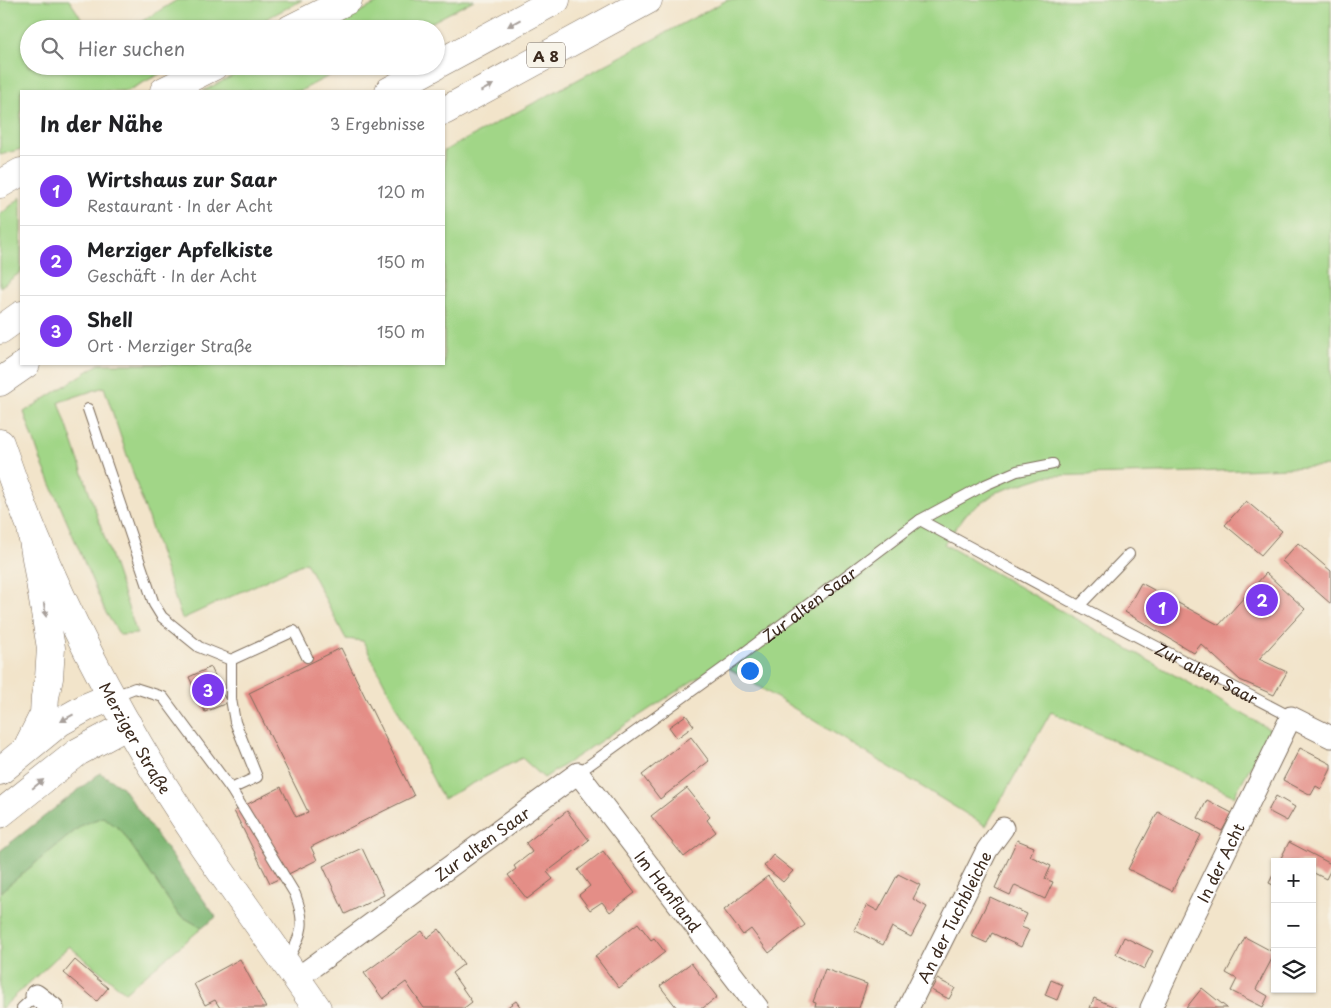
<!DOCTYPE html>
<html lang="de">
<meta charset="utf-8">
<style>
:root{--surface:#fff;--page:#f6f6f6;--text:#202124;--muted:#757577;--line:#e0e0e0;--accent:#7c3aed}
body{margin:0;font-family:"Playpen Sans",sans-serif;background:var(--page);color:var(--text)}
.controls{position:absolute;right:15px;bottom:15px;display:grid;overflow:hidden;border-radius:0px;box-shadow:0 1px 4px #0004}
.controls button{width:45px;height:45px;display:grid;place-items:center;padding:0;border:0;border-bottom:1px solid var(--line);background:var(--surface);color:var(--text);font:25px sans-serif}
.you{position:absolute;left:749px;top:670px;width:18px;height:18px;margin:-12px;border:4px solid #fff;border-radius:50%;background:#1a73e8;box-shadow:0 0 0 8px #1a73e833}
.badge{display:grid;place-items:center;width:32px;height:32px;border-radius:50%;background:var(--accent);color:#fff;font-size:16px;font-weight:700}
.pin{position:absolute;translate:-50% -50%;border:2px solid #fff;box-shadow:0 1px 5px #0006}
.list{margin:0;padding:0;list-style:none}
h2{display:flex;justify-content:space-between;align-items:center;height:65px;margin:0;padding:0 20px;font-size:21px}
h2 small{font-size:16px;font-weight:400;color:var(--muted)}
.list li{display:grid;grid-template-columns:32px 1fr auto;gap:15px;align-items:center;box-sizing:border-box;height:70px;padding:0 20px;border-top:1px solid var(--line)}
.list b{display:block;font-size:19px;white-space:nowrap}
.list p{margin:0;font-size:16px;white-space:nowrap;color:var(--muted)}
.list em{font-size:16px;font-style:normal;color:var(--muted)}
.icon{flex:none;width:28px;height:28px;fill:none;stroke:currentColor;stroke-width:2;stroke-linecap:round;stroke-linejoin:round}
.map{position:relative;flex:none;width:1331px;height:1008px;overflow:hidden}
.search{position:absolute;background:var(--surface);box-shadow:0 1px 4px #0004;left:20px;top:20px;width:425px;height:55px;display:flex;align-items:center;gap:12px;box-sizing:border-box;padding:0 18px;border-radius:28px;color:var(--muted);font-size:19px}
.panel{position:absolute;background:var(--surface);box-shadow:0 1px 4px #0004;left:20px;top:90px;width:425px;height:275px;border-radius:0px}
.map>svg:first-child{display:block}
.green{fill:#a1d687;stroke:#6e8052}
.forest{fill:#80b774;stroke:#5e7049}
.building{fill:#e48e87}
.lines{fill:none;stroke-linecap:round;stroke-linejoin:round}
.service-casing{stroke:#7b6b5a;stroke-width:12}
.minor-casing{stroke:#7b6b5a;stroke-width:23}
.secondary-casing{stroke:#7b6b5a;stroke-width:29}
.motorway-casing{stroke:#7b6b5a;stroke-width:29}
.service{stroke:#fff;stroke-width:10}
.minor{stroke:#fff;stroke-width:21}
.secondary{stroke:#fff;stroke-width:28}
.motorway{stroke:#fff;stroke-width:28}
.oneway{fill:#a79f9a}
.labels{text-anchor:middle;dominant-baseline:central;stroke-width:5;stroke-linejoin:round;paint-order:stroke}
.shield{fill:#f7f3e8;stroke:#73665b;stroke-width:1}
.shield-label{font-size:15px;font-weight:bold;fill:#3b2a1e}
.street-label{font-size:16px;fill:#3b2a1e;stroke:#f7f3e8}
</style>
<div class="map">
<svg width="1331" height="1008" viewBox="0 0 1331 1008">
<rect width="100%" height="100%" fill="#f7f3e8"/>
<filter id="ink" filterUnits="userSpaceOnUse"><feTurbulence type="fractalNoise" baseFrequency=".02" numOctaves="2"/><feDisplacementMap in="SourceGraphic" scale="10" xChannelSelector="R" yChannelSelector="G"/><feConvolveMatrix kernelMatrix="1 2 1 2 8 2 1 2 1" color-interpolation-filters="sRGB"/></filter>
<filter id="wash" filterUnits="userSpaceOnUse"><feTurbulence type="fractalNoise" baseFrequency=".0096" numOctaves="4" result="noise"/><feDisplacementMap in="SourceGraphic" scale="20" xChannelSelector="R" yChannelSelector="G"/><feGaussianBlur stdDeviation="1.12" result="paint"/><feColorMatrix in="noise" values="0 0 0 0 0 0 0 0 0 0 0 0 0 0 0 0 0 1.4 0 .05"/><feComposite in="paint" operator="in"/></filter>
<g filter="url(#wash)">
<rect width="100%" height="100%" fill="#f2e4ca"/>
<path class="green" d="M0 0H69L84 22 103 29H29V66H175L127 91H21V149L0 155Z
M177 0H302L247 29H129Z
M383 0H474L419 29H327Z
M727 0H1331V466L1196 472 1046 476 997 492 967 513 944 544 1271 730 1234 796 1051 712 986 826 720 663 544 778 522 758 443 799 363 641 346 639 306 562 182 619 104 387 59 402 137 634 120 635 106 613 41 461 24 412 99 364H444V151Z
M252 66H348L300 91H203Z
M21 197V272L0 287V215Z
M103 816 121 830 178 914 202 928 125 992 69 946 2 1008H0V892L82 825Z"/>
<path class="forest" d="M100 773 121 786 216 917 202 928 178 914 121 830 103 817 82 825 0 892V851Z"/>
<g id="blocks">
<path class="building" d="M1246 501 1282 531 1261 555 1225 525Z
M1298 543 1331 571V604L1282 561Z
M1266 573 1305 609 1259 659 1287 672 1274 695 1240 680 1201 644 1194 653 1125 612 1141 583 1219 625Z
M341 648 414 796 311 847 317 860 270 883 234 811 281 787 296 817 308 812 249 693Z
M211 667 227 703 205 712 189 677Z
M686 715 694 726 677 738 669 727Z
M691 737 709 761 660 799 642 775Z
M1300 748 1331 764V769L1321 789 1316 786 1311 795 1283 780Z
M687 788 710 817 707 820 716 832 684 857 651 816Z
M1276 796 1295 807 1287 821 1268 811Z
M1207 800 1232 813 1222 831 1198 818Z
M567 811 589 840 547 872 553 879 527 899 508 875 516 869 514 866 532 852 526 843Z
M1158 812 1201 835 1172 891 1128 869Z
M1017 840 1034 847 1030 856 1051 866 1045 879 1053 882 1045 899 1015 885 1010 895 995 888Z
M1289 842 1331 864V869L1326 879 1312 872V862H1279Z
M362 848 384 895 345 914 323 866Z
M603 851 635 893 610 912 602 902 590 910 579 895 590 886 578 870Z
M773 855 793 871 783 882 764 866Z
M1275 871V886L1269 883Z
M898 874 920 885 913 899 927 907 911 937 892 927 883 945 854 930 867 905 878 911Z
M768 876 805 925 769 953 751 929 743 935 724 910Z
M990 897 1027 914 1021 927 1029 930 1021 947 992 933 987 943 971 936Z
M638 923 651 940 654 938 665 952 619 988 595 956Z
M439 929 464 964 452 973 472 1002 464 1008H424L406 982 383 999 364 973 422 931 427 938Z
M1124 937 1153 951 1144 969 1116 954Z
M1245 937 1275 953 1256 989 1268 996 1263 1007 1231 991 1237 979 1226 973Z
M240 959 266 1008H220L215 1000 205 1005 194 984Z
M75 960 108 988 97 1001 64 973Z
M691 963 717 997 703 1008H677L660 986Z
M825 969 867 984 859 1008 815 1007 816 1003 813 1002Z
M937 979 955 988 949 999 931 990Z
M1051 980 1063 985 1057 1000 1045 995Z
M1202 988 1227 1008H1186Z
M1094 998 1117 1008H1090Z
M516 1001 521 1008H506Z"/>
</g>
</g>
<g filter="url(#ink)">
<use href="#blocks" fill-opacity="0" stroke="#7b6b5a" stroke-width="1"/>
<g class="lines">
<g class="service-casing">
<g id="service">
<path d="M88 409 154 604 162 617 199 647 231 660"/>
<path id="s1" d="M920 520 1079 606 1291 717"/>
<path d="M1079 606 1129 554"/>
<path d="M112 697 135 688 163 697 231 789 295 894C307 926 302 932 287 962"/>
<path id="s2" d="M578 773 732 662 920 520 985 485 1017 471 1053 464"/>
<path d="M231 789 257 777 235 722 231 699V660L294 631 307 657"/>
<path d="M22 1008 36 995"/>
</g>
</g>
<g class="minor-casing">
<g id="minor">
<path id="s3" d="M296 979 578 773 758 1008"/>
<path d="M36 995 53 1008"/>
<path id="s4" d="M908 1008 987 850 1003 828"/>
<path id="s5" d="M1151 1008 1187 930 1291 717 1331 737"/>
</g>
</g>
<g class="secondary-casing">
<g id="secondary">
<path id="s6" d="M0 443C35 548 83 649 139 745 192 836 257 921 317 1008"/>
</g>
</g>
<g class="motorway-casing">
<path id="motorway" d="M290 29 348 0
M436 65 556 0
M164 91 214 66
M389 91 435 66
M444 111 648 0
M0 184 21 172
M0 330 21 315
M0 382 26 364
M27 748 44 714 45 697 49 678 51 648 31 528
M0 771 60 722 87 707 111 697
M0 814 78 752 128 725"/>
</g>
<use href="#service" class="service"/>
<use href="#minor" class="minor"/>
<use href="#secondary" class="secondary"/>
<use href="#motorway" class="motorway"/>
</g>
<defs><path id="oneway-solid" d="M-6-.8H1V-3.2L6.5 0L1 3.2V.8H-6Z" transform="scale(1.25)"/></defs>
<g class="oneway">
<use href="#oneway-solid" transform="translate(514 23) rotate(151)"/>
<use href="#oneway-solid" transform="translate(487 88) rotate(-29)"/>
<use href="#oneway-solid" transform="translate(45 610) rotate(81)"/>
<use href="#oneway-solid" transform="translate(67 718) rotate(151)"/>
<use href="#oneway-solid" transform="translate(38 784) rotate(-39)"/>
</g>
</g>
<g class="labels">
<rect class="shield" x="527" y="42.5" width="38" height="25" rx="4"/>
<g class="shield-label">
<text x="546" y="55">A 8</text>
</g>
<g class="street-label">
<text stroke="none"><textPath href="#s2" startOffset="286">Zur alten Saar</textPath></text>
<text stroke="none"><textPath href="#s1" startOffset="325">Zur alten Saar</textPath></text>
<text stroke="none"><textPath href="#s6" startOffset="325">Merziger Straße</textPath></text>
<text stroke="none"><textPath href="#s3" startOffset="230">Zur alten Saar</textPath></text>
<text stroke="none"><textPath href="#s5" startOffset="161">In der Acht</textPath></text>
<text stroke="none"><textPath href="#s3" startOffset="498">Im Hanfland</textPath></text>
<text stroke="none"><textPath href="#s4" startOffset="102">An der Tuchbleiche</textPath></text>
</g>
</g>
</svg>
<div class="controls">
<button>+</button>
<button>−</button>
<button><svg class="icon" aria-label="layers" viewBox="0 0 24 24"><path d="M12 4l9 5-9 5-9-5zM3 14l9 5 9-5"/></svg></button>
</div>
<div class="you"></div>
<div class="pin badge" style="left:1162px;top:608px">1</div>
<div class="pin badge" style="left:1262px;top:600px">2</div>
<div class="pin badge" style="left:208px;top:690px">3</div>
<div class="search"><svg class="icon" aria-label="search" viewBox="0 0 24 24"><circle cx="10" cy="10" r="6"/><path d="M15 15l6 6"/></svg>Hier suchen</div>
<section class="panel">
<h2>In der Nähe<small>3 Ergebnisse</small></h2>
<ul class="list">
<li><span class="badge">1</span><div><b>Wirtshaus zur Saar</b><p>Restaurant · In der Acht</p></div><em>120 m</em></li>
<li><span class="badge">2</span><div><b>Merziger Apfelkiste</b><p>Geschäft · In der Acht</p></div><em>150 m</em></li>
<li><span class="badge">3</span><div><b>Shell</b><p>Ort · Merziger Straße</p></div><em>150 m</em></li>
</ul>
</section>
</div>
